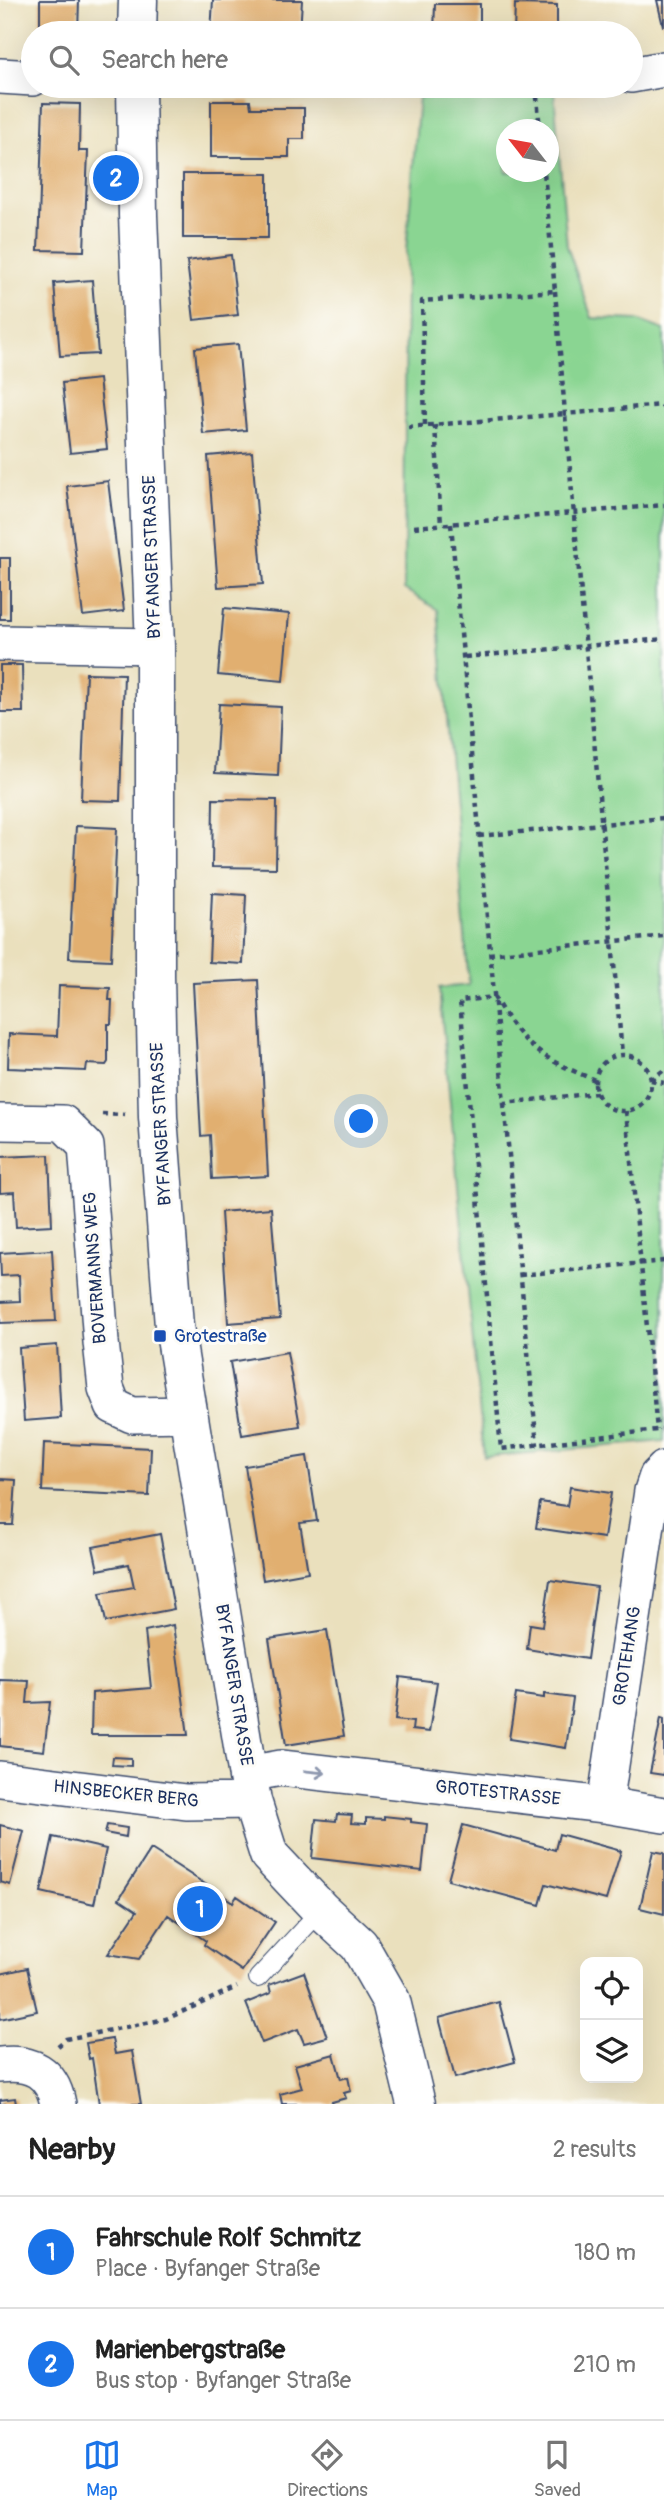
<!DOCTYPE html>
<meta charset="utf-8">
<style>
:root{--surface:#fff;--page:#f6f6f6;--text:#222;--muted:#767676;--line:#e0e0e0;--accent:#1a73e8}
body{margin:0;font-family:Pangolin,sans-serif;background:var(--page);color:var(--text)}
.controls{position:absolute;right:21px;bottom:21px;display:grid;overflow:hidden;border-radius:14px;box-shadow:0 7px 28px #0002}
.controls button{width:63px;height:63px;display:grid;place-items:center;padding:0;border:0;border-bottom:2px solid var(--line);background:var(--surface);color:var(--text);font:35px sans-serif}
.compass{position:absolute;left:496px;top:119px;width:63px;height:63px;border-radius:50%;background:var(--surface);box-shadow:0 7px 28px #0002;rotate:301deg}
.you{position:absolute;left:362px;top:1122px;width:24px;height:24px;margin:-18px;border:5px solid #fff;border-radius:50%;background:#1a73e8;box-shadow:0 0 0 10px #1a73e833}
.badge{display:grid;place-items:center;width:46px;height:46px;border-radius:50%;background:var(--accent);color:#fff;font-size:23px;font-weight:700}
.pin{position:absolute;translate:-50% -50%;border:4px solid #fff;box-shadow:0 2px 7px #0006}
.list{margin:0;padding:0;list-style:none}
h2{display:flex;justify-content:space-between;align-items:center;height:91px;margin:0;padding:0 28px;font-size:30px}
h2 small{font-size:23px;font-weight:400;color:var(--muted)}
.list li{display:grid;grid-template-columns:46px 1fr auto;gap:21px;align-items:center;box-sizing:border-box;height:112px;padding:0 28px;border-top:2px solid var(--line)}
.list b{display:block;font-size:26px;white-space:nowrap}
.list p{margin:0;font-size:23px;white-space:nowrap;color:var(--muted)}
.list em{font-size:23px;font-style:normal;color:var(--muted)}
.icon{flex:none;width:38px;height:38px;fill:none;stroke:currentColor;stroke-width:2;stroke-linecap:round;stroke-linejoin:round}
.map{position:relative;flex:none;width:664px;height:2104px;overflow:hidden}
.search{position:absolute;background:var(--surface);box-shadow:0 7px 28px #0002;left:21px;right:21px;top:21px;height:77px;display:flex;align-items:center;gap:18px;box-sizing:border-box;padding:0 24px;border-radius:38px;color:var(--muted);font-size:26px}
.sheet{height:315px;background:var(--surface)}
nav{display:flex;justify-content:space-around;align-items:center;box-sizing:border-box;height:98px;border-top:2px solid var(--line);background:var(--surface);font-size:19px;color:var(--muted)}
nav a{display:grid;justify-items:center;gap:4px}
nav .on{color:var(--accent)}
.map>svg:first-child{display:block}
.green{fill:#8ad592;stroke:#528278;stroke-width:2;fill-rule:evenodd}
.building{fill:#e1af6f}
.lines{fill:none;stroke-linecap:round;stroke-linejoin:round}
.service-casing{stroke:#3a4a6c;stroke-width:20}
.minor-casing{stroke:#3a4a6c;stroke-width:38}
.tertiary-casing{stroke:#3a4a6c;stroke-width:41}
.path{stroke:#3a4a6c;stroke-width:4.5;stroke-dasharray:5 5;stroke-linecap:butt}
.service{stroke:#fff;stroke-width:18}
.minor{stroke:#fff;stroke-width:35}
.tertiary{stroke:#fff;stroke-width:38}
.oneway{stroke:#8d97ae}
.transit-dot{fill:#1a4fb4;stroke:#fdfcf7;stroke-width:2.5}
.labels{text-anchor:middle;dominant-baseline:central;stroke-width:6;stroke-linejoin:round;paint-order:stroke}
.street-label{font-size:18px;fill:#1b2f5e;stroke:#fdfcf7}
.transit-label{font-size:18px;fill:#164399;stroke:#fdfcf7;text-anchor:start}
</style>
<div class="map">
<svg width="664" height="2104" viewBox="0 0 664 2104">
<rect width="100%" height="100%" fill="#fdfcf7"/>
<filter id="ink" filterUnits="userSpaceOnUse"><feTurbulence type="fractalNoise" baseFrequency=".0143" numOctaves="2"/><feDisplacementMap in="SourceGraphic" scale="14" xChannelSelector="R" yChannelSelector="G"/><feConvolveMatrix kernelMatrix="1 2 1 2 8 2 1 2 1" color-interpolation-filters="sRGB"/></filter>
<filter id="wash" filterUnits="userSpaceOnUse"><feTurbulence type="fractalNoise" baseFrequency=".00686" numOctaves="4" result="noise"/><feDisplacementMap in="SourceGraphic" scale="28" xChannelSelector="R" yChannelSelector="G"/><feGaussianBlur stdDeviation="1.57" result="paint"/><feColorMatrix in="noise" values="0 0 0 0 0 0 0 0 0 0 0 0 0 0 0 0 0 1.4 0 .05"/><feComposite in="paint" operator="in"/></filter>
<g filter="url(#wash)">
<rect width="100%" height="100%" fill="#eae0bd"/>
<path class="green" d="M554 92 567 246 592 318 637 320 664 330V1441L484 1457 439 988 469 985 438 610 404 589 406 252 419 97ZM506 130H548V172H506Z"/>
<g id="blocks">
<path class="building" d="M40 0H79L78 33H40Z
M213 0H302L300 33H211Z
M657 0H664V26H663Z
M435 4H480V33H434Z
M515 4 557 5V33H514Z
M211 101H250L251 108H304V139H289V157H211Z
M43 103 80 104 79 151H88L84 251 38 250Z
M183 174H268V238H183Z
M231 255 238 315 194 320 187 261Z
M92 280 98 354 60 356 54 283Z
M238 344 246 430 203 434 195 348Z
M99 379 107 449 70 453 62 383Z
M252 452 263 584 218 587 208 456Z
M108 481 124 611 83 616 67 486Z
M0 558H10V619H0Z
M224 608 289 614 283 681 218 675Z
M0 665H22L23 712H0Z
M86 673 124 674 120 801 81 800Z
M219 704 281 707 278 776 215 773Z
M213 799 277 800 276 868 212 867Z
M76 826 117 828 111 960 69 958Z
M212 893 246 895 243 964 209 962Z
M258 980 268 1176 212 1179 210 1135 201 1136 193 983Z
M59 986 110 988 109 1000H112L111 1024H108V1062L106 1065 87 1064 86 1071 8 1068 9 1034 57 1036Z
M49 1155 52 1225 16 1227 14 1192 0 1193V1157Z
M271 1208 280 1319 228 1323 221 1212Z
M52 1250 56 1321 0 1323V1302L20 1301 19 1275 1 1276 0 1253Z
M57 1345 61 1418 24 1421 19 1348Z
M287 1352 300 1426 242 1435 230 1362Z
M44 1443 151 1448 149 1496 42 1491Z
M307 1456 317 1521 300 1523 308 1572 263 1580 245 1466Z
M0 1479 16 1480 13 1525H0Z
M570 1487 611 1493 604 1538 536 1528 540 1502 567 1506Z
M160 1534 174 1609 106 1622 100 1593 134 1587 129 1564 98 1570 93 1547Z
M550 1580 597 1587 587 1659 527 1649 530 1624 543 1626Z
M173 1625 188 1735H91L92 1693 151 1688 145 1631Z
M327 1630 344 1736 286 1745 269 1639Z
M400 1677 437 1682 429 1732 412 1730 413 1722 395 1720Z
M0 1680 29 1681 27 1703 50 1702 44 1751 0 1746Z
M516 1694 544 1698V1694L573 1698 566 1748 509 1739Z
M661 1718 664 1719V1775L650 1773Z
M113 1757 131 1758V1766L112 1765Z
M337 1814 352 1815 351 1823 366 1824V1818L384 1819V1816L411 1819V1822L427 1824 422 1871 312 1858 316 1819 336 1821Z
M0 1825 24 1831 10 1885 0 1882Z
M107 1825 127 1828 126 1837 105 1833Z
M463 1825 555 1850 559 1834 621 1851 606 1900 546 1884 540 1905 448 1880Z
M53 1837 106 1849 94 1904 41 1892Z
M151 1849 233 1902 237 1896 275 1922 242 1971 204 1945 206 1941 168 1915 139 1959 108 1954 137 1911 119 1899Z
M653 1851 664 1853V1914L640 1908Z
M27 1968 37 2011 0 2019V1974Z
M304 1972 327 2037 304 2043 298 2029 262 2043 246 2003 271 1993 269 1985Z
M499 2002 515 2062 455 2078 439 2018Z
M112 2039 115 2054 132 2051 141 2104H99L92 2058 89 2059 86 2043Z
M334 2054 341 2079 348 2077 351 2091 344 2093 346 2098 332 2102 333 2104H282L280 2094 302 2088 295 2065Z
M15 2098 16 2104H0V2100Z"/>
</g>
</g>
<g filter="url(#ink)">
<use href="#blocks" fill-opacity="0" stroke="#3a4a6c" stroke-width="2"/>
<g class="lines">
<g class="service-casing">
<path id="service" d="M258 1978 321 1910"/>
</g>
<g class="minor-casing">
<path id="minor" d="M631 75 664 69
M0 76 33 78
M0 643 155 646
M0 1122 63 1123 86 1146 101 1342 106 1388 113 1406 132 1415 189 1414
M248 1774 281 1768 605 1805 664 1815
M0 1779 186 1802 252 1801
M605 1805 652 1491 657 1476 664 1469
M0 2065C31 2061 52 2072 58 2104"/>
</g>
<g class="tertiary-casing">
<path id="tertiary" d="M137 33 138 0
M136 86 138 215 155 646V976L158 1117 174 1326 252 1801 269 1855 321 1910 359 1945 391 2001 416 2104"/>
</g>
<path class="path" d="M536 86 540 130
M555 291 565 414 661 405 664 408
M425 425 422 301 555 291 544 172
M435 425 441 525
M408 427 565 414 622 1054
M451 524 504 1103 597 1093
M414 527 664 505
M465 657 664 639
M479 836 664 818
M489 954 664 936
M595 1083a28 28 0 1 1 56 0a28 28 0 1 1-56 0Z
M595 1080C541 1058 524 1048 494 997L460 1001 501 1449 664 1429
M651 1080 664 1070
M651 1080 664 1083
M504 1103 537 1445
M626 1111 657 1430
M102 1114 125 1115
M520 1275 664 1261
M58 2046 66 2039 166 2019 237 1987"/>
<use href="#service" class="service"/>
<use href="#minor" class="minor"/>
<use href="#tertiary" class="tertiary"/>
</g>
<defs><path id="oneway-shaft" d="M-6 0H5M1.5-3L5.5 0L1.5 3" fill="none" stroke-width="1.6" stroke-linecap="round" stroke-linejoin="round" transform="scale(1.75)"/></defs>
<use class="oneway" href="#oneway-shaft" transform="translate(315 1772) rotate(6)"/>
</g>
<rect class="transit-dot" x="153" y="1329" width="14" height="14" rx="3.5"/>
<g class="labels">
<g class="street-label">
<text transform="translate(152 557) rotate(-92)">BYFANGER STRASSE</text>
<text transform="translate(161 1124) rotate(-93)">BYFANGER STRASSE</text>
<text transform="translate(95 1268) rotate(-94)">BOVERMANNS WEG</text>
<text transform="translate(627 1656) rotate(-81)">GROTEHANG</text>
<text transform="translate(234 1685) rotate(81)">BYFANGER STRASSE</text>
<text transform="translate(498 1793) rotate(6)">GROTESTRASSE</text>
<text transform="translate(126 1794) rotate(6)">HINSBECKER BERG</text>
</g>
<g class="transit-label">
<text x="174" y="1336">Grotestraße</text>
</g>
</g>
</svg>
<div class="controls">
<button><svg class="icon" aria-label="locate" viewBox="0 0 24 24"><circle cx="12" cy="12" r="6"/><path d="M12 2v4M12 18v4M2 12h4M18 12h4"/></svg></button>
<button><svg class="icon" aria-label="layers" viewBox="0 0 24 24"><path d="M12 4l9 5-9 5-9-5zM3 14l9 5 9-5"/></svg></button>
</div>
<svg class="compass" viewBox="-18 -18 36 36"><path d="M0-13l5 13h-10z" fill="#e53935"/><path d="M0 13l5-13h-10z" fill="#767676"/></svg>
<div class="you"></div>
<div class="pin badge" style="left:200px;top:1909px">1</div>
<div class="pin badge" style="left:116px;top:178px">2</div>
<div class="search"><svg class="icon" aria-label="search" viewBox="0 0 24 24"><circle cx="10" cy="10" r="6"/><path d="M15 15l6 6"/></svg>Search here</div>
</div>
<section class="sheet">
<h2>Nearby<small>2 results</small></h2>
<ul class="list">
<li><span class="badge">1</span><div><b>Fahrschule Rolf Schmitz</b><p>Place · Byfanger Straße</p></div><em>180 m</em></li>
<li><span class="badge">2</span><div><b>Marienbergstraße</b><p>Bus stop · Byfanger Straße</p></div><em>210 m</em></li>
</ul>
</section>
<nav>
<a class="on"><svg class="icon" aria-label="map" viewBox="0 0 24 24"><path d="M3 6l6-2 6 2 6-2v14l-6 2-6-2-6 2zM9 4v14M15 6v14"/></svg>Map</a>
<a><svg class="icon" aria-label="directions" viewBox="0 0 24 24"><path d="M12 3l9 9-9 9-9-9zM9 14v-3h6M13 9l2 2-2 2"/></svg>Directions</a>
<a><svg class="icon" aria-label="saved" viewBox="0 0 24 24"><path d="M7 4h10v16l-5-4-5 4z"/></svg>Saved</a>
</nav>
